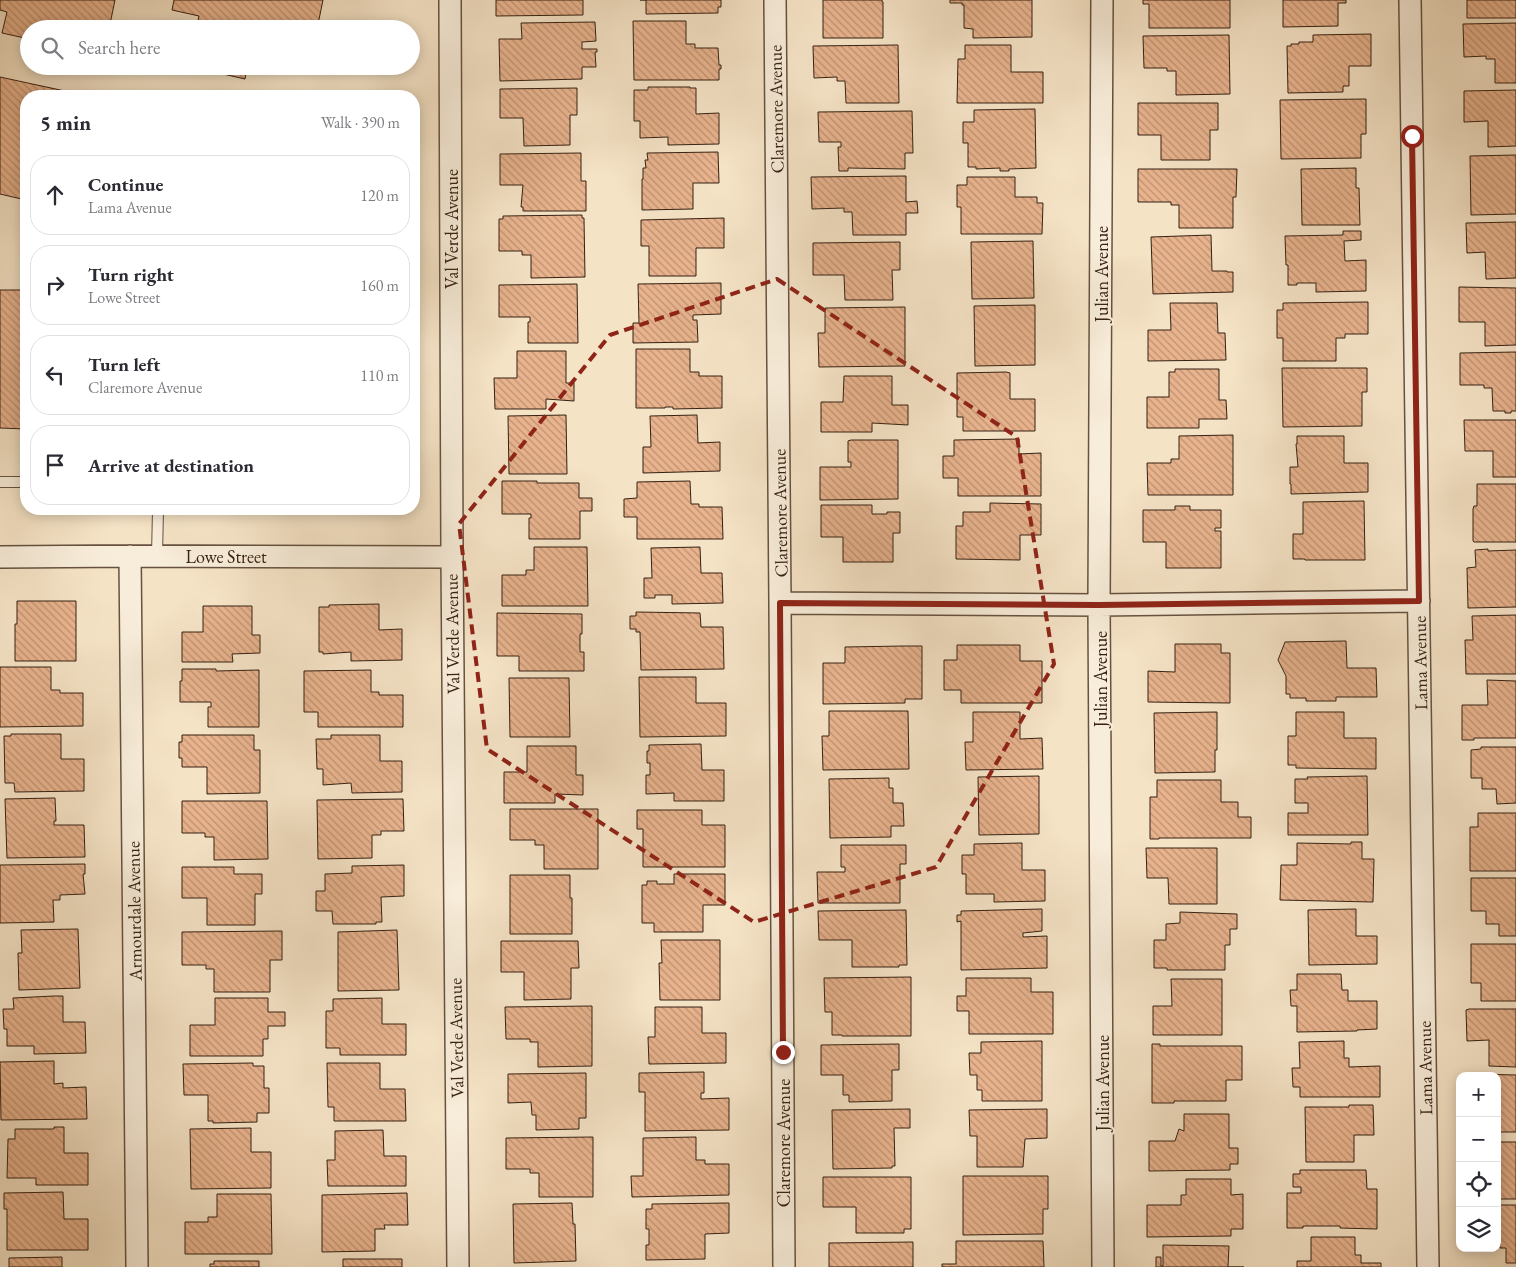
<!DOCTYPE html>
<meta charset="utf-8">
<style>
:root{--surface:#fff;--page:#f7f7f7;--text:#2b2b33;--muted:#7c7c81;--line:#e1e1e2}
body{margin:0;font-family:"EB Garamond",serif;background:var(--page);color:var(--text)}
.controls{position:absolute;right:15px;bottom:15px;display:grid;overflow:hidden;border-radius:10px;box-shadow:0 2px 12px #0003}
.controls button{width:45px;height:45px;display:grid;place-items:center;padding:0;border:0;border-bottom:1px solid var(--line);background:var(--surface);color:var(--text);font:25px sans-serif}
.stop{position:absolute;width:15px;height:15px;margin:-11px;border:4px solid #8f2418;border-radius:50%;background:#fff}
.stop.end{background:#8f2418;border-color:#fff;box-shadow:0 1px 5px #0008}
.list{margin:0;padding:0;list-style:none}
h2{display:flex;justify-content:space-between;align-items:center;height:65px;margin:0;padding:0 20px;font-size:21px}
h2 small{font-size:16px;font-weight:400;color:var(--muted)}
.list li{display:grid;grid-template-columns:32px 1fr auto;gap:15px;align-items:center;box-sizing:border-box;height:80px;margin:0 10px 10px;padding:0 10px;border:1px solid var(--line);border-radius:20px}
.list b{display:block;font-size:19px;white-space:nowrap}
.list p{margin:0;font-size:16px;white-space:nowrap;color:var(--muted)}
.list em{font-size:16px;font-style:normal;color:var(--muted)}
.icon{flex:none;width:28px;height:28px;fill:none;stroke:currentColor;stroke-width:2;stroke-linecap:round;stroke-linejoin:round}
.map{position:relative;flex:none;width:1516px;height:1267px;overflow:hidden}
.search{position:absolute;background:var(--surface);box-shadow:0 2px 12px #0003;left:20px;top:20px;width:400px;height:55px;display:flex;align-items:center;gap:12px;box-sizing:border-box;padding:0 18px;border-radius:28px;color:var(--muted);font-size:19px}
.panel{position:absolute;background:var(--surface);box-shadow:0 2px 12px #0003;left:20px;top:90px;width:400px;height:425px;border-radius:20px}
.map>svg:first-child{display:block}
.building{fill:url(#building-back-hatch);stroke:#362112}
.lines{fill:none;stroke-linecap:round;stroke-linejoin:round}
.lane-casing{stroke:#66523f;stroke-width:12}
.street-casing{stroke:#66523f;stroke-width:24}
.lane{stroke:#f8edda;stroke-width:10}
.street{stroke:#f8edda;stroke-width:21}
.route{stroke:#8f2418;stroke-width:6}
.marked{fill:none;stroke:#8f2418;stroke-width:4;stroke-dasharray:10 6;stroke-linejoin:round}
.labels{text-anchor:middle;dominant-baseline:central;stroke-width:4.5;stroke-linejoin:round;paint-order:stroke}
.street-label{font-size:18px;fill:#362112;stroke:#f8edda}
</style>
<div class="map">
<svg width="1516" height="1267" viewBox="0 0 1516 1267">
<defs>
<pattern id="building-back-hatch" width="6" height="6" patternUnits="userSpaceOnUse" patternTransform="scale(1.25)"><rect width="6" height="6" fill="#e8b38d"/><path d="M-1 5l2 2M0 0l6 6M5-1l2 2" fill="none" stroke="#bd9172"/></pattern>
</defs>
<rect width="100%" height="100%" fill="#f5e3c6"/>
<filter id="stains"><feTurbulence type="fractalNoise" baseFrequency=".004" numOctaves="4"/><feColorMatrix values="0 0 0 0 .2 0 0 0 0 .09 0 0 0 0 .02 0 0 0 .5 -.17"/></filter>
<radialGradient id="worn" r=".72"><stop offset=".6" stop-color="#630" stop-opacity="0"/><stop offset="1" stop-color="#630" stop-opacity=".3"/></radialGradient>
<path class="building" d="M0 0H115L109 29H29V39L2 33 7 12 0 10Z
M174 0H323L317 29H196L199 16 172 10Z
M496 0H583V15L496 16Z
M640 0H721V7H718V13L646 14V0Z
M823 0H882V2H883V38H823Z
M950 0H1032V37L973 38V29L964 28V5H962V3H950Z
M1143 0H1230V28H1149V4H1143Z
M1283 0H1346V3H1338V26L1283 27Z
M1467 0H1516V18H1467Z
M633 21H686V44H695V48H718L719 65H721V69H719V80H634Z
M595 22 596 41 582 42V49H597V52H595L596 67H582V79L500 81 499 39H522L521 23Z
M1516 23V83H1495V59H1486V56L1464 57 1463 24Z
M1371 34V66H1349V86H1343V92L1288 93 1287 46H1291V44H1299V42H1313V35Z
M1229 35 1230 94 1176 95V71H1167V68H1144L1143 36Z
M898 45 899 103H846L845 81H837V77L814 78 813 46Z
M965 45H1011V72H1043V103H957L958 59H965Z
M188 66H247L245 79Z
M270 66H304L303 73Z
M0 77 88 96H26V200L0 194Z
M648 87H690V88H696V114L719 113V144L668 145V137L640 138V121H634V90H648Z
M577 88V115H570V145L524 146 523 118H500V89Z
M1516 90V146L1488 147V121L1464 122V91Z
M1366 99V134H1361V158L1281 159 1280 100Z
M1138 103H1218V130H1210V160H1161V135H1138Z
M1035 109 1036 168 1009 169V171H1000V168L976 169V167H968V143H963V122H974V110Z
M912 111 913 153H905V169L848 168V171H839L838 147H841V142H819L818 112Z
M718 152 719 183H693V209L642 210V179H643V168H646L645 160H648L647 153Z
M581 153V181H586V211H523V207H521L523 185H500V154Z
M1516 155V214L1471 215 1470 156Z
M1356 168V188H1359L1360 225H1302L1301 169Z
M1138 169H1237L1236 197H1233V228H1179V205H1171V202H1138Z
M906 176V202L917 201 918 213H906V235H853L852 212H844V208L812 209 811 177Z
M967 177H1015V197H1037V203H1043L1042 234H961V207H957V185H967Z
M582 215V218H584L585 277 531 278V255H522V251H499V219H503V216Z
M724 218V248H696V276H649V246H641V220Z
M1516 222V278L1486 279 1485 252 1467 253 1466 223Z
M1343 231H1361V240L1344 241 1345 261 1366 260V291L1316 292V283H1297V285H1288V265H1286L1285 236 1343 235Z
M1211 235 1212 271H1227V272H1233V292L1153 294 1151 237Z
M1033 241 1034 298 972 299 971 242Z
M900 242V270H892L893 300H845L844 275H813V243Z
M721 283V314L693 315V320H697L698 342 633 343V323H639L638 284Z
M577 284 578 343H528V322H530V317H499V285Z
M1459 287 1516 288V345L1485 346V322H1459Z
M0 290H26V429L0 428Z
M1368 302V334H1345V338H1336V361H1283V338H1277V310H1283V303Z
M1170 303H1217L1218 333H1225L1226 360 1148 361V330H1171Z
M1035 305V365L975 366 974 306Z
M905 307V366L819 367 818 333H825V308Z
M636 349H690V372H699V376H722V408L673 409V407H665V408H636Z
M517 351H566V383H574V401L546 399V409H495L494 378H517Z
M1516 352V411H1511V413H1505V411H1493L1492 388H1484V385H1460V353Z
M1282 368H1367V392H1362V426L1283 427Z
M1175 369H1219V400H1226L1227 419H1199V428H1147V397H1169V372H1175Z
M1006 372 1010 373V399H1035V431H963V417H957V373Z
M844 376H892V405H908V425L872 423V432H821V402H843Z
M566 415 567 474H509L508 416Z
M697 415 698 443 720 442V471L643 473V447H651L650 416Z
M1464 420H1516V477H1493V451H1465Z
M1233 435V495H1148L1147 463H1171V459H1179V436Z
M1297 436H1344V463H1368V492L1291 494V484H1290V467H1298L1296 444H1297Z
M1019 439V454L1041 453V496H958V478H943V456H954V440Z
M851 440H898V499L820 500V467H851V462H848V441Z
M502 481H537V483H579V498H592V511H580V539H529V518H531V514H502Z
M690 481 691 504H699V507H722L723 539H637V517H624V499L637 498V482Z
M1477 484H1516V542H1474L1473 541V509L1474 506H1477Z
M1364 501 1365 560H1305V559H1293V534H1303V502Z
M990 503 1041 504V535H1020V560L956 559V526H963V512H990Z
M821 505H872V514H887V512H900V533H893V562H843V537H821Z
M1175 506H1190V510H1221V528H1215V531H1221V568H1166V542H1143V510H1175Z
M534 547H587L588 606H502V575H526V570H534Z
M700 547 701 573H722L723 603 672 604V595H655V598H644V578H652L651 548Z
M1488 549V551L1516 550V607L1468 608 1467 568 1476 567 1475 550Z
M17 601H76V661H15V624H17Z
M379 604V630L402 629V660L351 661V652L323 654V652H319V607H329V605Z
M203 606H252V635H260V653L232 654 233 662H182V632H203Z
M636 612 700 613 701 627H723L724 669 641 670 640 632H636V629H630V616H636Z
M497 613 582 614V634H580V652H584V671H519V656H497Z
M1516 615V674H1466L1465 640H1473L1472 616Z
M1346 641 1347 668H1376L1377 697H1336V701H1306V698H1290V694H1286V676L1278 660 1285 642Z
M1175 644H1221V653H1230V703L1148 702V671L1175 672Z
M957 645H1020V661H1042V703H961V690H944V660H957Z
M903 646H922V699H905V703L823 704V663H845V647Z
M0 667H51V690H60V693H83V726L0 727Z
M182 669H216V671L259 670V727H208V707H211V702H180V681H182Z
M371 670V692H379V695H403V727H318V712H304V671Z
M639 677H696V703H726V736L640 737Z
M509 678H569L570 737H510Z
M1487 680 1516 681V738H1474V740H1462V705H1488Z
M829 711H908L909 769 823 770 822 736H829Z
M973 712H1020V739L1042 738 1043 769 966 770 965 742H973Z
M1217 712V750H1215V772L1155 773 1154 713Z
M1296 712H1344V738H1376V769L1296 768V765H1288V736H1296Z
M11 734H61V759H84V791L15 792 14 783H5L4 736H11Z
M182 735H254V750H260V793L207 794V767H182V758H179V742H182Z
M331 735H380V761H402V792L352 793 351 783 323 785V769H317L316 739H331Z
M701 744 702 770H724V801H674V793L646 794V775H650V763H647V751H649V745Z
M527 746H576V775H583V795L555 794V803H504V772H527Z
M1481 747H1516V803L1497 804 1496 789H1482V778H1471V750L1481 749Z
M1039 776V834L979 835 978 777Z
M1367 776 1368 835H1288V813H1308V803H1295V779H1308L1307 777Z
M889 778V788H893V803H903L904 826H891V837L830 838 829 779Z
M1157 780H1221V802H1238V817H1251V838H1159V839H1150V797H1157Z
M55 798 56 821H54V825H84L85 857 7 858 5 799Z
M403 799 404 831H381V835H372V858L318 859 317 800Z
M182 801H267L268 859 214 860V837H205V833H182Z
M510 809H598V869H544V845H535V840H510Z
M637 810H702V825H725V867H643V829H637Z
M1478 813H1516V871H1470V827H1478Z
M1351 842H1362V859H1374L1373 902 1280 900 1281 865H1297V843L1351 844Z
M1022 843V870H1045V901L994 902V894H966V874H962V855H974V844Z
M841 845H906V864H900V903H818L817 872H845V867H841Z
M1146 848H1217V904H1169L1168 878H1147Z
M85 864V874H83L85 894 60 895V900H53L54 922 0 923V865Z
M404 865V896L381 897 382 922H376V924H333L332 911H316V891H325V874L352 873V866Z
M182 867H234V874H262V894H255V925H207V898H182Z
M674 874H725V905H703V932H654V923H642V885H647V881H657V884H674Z
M510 875H570V898H572V934H510Z
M1471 878H1516V936H1499V924H1486V911H1471Z
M1042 909V931L1023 933V937L1047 936V968L961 970V921L957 922V915H961V911Z
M1356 909V936H1377V964L1309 965 1308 910Z
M906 910 907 965H899V967H852V940H819L818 911Z
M1180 912 1237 914V929H1230V945H1225V970H1167V968H1154V940H1166V924L1180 923Z
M78 929 80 988 19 990 18 953H22L21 930Z
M397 930 399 990 338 991V932Z
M282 931V960H270V992H214V969H206V965H182V932Z
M661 940H720V1000H660L659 963H662Z
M501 941H578L579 968H571V999L524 1000V972H501Z
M1471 944H1516V1001H1481V983H1471Z
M1297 974H1341L1342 990H1348V1001H1377V1029L1357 1030V1031L1297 1032V1006H1291L1290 990H1297Z
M911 977V1036H842V1035H832V1012H825L824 978Z
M966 978H1031V992H1053V1034H969V1011H957V996H966Z
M1171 979H1222V1035H1153V1006H1172Z
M54 996H63V1022H85L86 1053 34 1054V1046H7V1029H4L3 1009H14L13 998Z
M215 998H268V1012H285V1026H268V1039H263V1056H190V1025H215Z
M382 998V1024H406V1055H340V1048H326V1011H333V999Z
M592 1006V1066L538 1067V1042H530V1039H506L505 1007Z
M655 1007H702V1033H726V1063L649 1064 648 1037H655Z
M1469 1009H1516V1067L1489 1066V1040L1467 1041 1466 1010Z
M1042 1041V1101H982V1090H977V1075H970L969 1053H981V1042Z
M1344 1041V1058H1349V1067L1380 1066V1097H1300V1087H1293L1292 1068H1300L1299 1042Z
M899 1044V1070H892V1101L849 1102V1095H843V1075H821V1045Z
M1152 1044H1160V1046H1242V1080H1226V1101H1174V1103H1152Z
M54 1061V1084L63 1083V1088L86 1087 87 1119 1 1120 0 1062Z
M253 1063V1066H264V1088H269V1113H257V1122L213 1123V1121H208V1095H184L183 1064Z
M327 1063H380V1089H405L406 1121H334V1107H328Z
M704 1072V1093H701V1099L729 1098V1130L645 1131V1092H639V1073Z
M586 1073V1118H579V1129L536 1130V1115H532L531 1102 508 1103V1074Z
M1472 1074 1516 1075V1132H1497V1076H1472Z
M1349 1105H1373L1374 1135H1354V1162H1306L1305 1107H1349Z
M910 1109V1128H894L895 1166H892V1168L833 1169 832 1110Z
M1047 1109V1138L1025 1139 1023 1167H977V1136H970L969 1110Z
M1184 1114H1229V1148H1238V1164H1230V1170L1149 1171V1141H1175L1179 1129 1184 1131Z
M54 1127H64V1153H88V1185H36V1178H7L8 1139H15V1129H54Z
M251 1128V1152H271V1188L191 1189 190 1129Z
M383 1130 384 1156H406V1186H328L327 1160H335V1131Z
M593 1137V1197H539V1173H530V1169H506V1138Z
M696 1137V1160H705V1164H729V1195L632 1197 631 1176H643V1138Z
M1497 1142H1516V1199H1497Z
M1300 1170H1366L1367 1189H1377V1229L1340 1228V1226H1303V1228H1287V1193H1301V1187H1293V1174H1300Z
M963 1176H1048V1209H1043V1234L963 1235Z
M823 1177H911V1229H904V1233H856V1207H823Z
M1186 1179H1231V1195L1243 1194V1229H1231V1236L1147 1237V1205H1181V1195H1186Z
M63 1192 64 1219H88V1250H7V1209H4V1193Z
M407 1193 408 1225H384L385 1229H375V1251L322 1252V1195Z
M217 1194H271L272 1254H185V1222H208V1217H217Z
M572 1203 573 1224H575L576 1261 514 1263 513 1204Z
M729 1203V1233L705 1234V1259L646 1260V1245H649V1229H646V1209H652V1204Z
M1497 1205H1516V1263H1506V1248H1500V1239H1497Z
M1311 1237H1355V1255H1361V1263H1381V1267H1297V1261H1311Z
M956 1241H1043L1044 1267H942V1264H956Z
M913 1242V1267H829V1243Z
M1163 1245 1229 1246 1228 1267H1244H1156V1257H1161V1266H1163Z
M62 1257V1267H9V1258Z
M343 1259H402V1267H343Z
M214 1261H259V1267H210V1264H214Z"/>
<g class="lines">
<g class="lane-casing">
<path id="lane" d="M0 482H26
M157 556 158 509"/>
</g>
<g class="street-casing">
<path id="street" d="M450 0 452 557 458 1267
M775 0 780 603 784 1267
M1102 0 1099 605 1103 1267
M1410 0 1428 1267
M130 556 137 1267
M0 557 130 556 452 557
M780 603 1099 605 1419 601"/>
</g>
<use href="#lane" class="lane"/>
<use href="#street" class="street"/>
</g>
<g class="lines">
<path class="route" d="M783 1052 780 603 1099 605 1419 601 1412 136"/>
</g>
<path class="marked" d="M777 279 1017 437 1054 664 936 867 754 922 487 749 459 524 610 335Z"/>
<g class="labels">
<g class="street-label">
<text transform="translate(776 109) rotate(-91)">Claremore Avenue</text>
<text transform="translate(451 229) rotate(-90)">Val Verde Avenue</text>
<text transform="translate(1101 274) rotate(-90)">Julian Avenue</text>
<text transform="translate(780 513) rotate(-91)">Claremore Avenue</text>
<text x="226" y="556">Lowe Street</text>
<text transform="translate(452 634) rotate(-91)">Val Verde Avenue</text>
<text transform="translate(1420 663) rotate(-91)">Lama Avenue</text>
<text transform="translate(1100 679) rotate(-90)">Julian Avenue</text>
<text transform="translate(134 911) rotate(-91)">Armourdale Avenue</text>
<text transform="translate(456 1038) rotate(-91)">Val Verde Avenue</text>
<text transform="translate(1425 1068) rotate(-91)">Lama Avenue</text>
<text transform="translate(1102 1083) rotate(-90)">Julian Avenue</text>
<text transform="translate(783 1143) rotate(-90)">Claremore Avenue</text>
</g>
</g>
<rect width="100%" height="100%" filter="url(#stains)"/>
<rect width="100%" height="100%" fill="url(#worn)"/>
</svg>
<div class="controls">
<button>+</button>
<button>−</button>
<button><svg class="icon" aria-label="locate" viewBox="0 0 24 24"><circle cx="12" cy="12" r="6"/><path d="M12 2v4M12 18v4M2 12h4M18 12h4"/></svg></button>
<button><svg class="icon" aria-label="layers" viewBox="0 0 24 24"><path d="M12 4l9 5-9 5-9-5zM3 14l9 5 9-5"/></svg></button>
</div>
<div class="stop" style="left:1412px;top:136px"></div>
<div class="stop end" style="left:783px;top:1052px"></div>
<div class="search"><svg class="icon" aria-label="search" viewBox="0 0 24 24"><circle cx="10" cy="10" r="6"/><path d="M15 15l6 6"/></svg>Search here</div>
<section class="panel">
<h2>5 min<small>Walk · 390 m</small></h2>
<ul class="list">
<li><svg class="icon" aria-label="ahead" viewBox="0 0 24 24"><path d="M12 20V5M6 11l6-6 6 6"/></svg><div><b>Continue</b><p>Lama Avenue</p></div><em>120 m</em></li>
<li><svg class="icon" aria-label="right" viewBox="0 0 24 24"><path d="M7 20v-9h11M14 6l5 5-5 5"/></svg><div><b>Turn right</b><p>Lowe Street</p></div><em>160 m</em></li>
<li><svg class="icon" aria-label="left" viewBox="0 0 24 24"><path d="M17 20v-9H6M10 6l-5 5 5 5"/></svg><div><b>Turn left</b><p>Claremore Avenue</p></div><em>110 m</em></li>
<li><svg class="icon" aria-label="arrive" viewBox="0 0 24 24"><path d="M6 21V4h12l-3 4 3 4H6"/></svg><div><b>Arrive at destination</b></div></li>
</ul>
</section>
</div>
